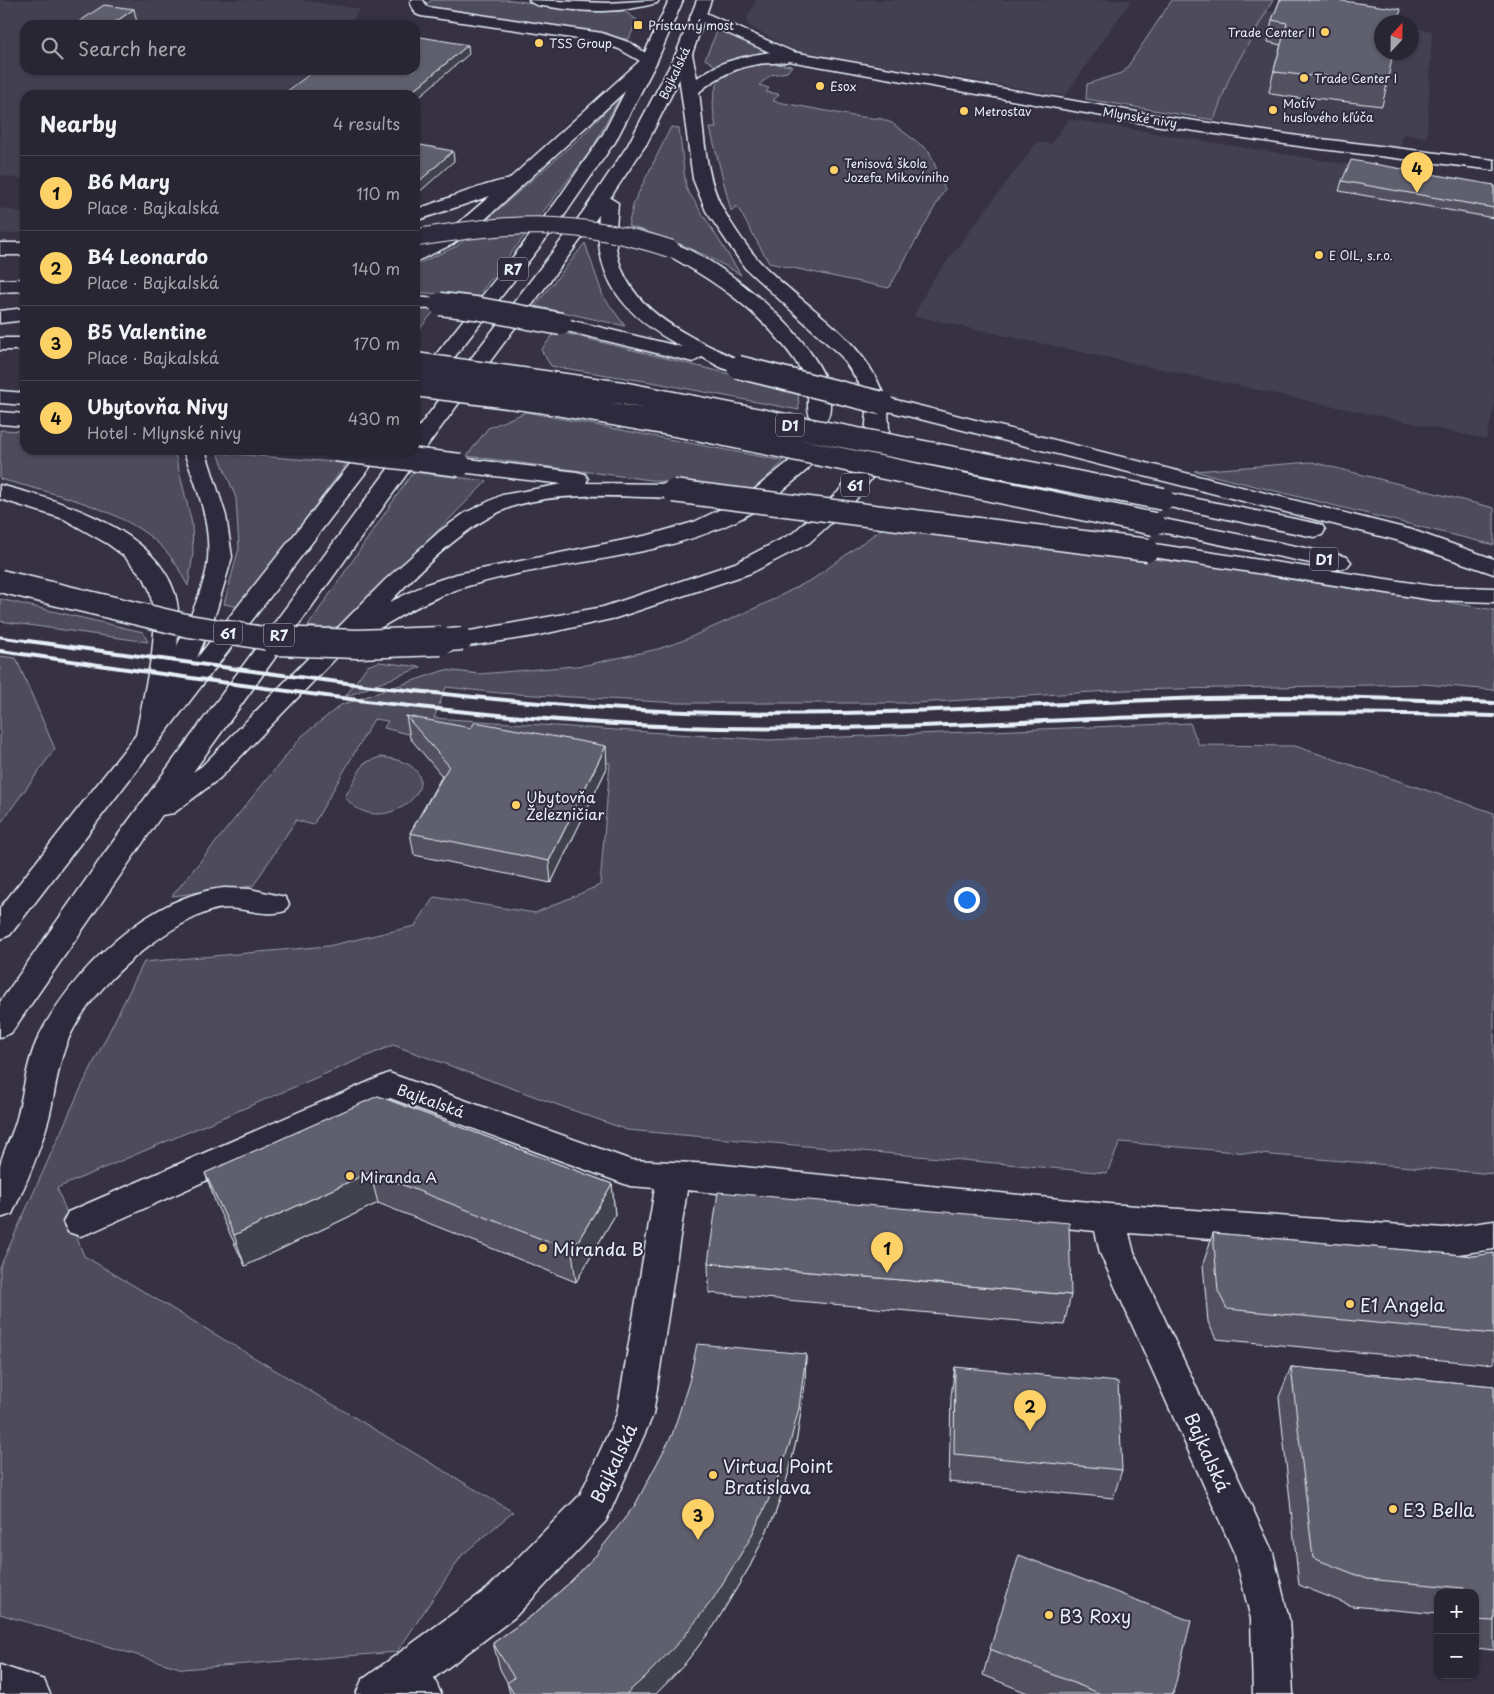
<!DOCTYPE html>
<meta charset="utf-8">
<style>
:root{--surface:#282633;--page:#34323f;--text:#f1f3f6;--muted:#a5a5ac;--line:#44434e;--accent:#ffd166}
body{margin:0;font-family:"Playpen Sans",sans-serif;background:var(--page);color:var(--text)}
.controls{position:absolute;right:15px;bottom:15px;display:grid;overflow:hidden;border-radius:10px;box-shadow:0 1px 4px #0004}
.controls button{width:45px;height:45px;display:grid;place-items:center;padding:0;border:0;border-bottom:1px solid var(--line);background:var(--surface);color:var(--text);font:25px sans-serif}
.compass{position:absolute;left:1374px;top:15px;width:45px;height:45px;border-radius:50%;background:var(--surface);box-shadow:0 1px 4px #0004;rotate:22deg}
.you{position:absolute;left:966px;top:899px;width:18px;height:18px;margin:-12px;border:4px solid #fff;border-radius:50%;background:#1a73e8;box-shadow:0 0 0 8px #1a73e833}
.badge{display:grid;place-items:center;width:32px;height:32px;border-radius:50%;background:var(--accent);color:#111;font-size:16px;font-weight:700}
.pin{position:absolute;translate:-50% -41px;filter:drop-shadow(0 1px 2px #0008)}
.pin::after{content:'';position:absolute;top:26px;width:18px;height:15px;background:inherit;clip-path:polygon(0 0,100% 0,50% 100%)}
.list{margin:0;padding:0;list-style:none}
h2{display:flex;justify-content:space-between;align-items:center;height:65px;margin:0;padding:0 20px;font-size:21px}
h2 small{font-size:16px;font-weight:400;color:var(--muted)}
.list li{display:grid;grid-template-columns:32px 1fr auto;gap:15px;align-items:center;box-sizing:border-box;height:75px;padding:0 20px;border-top:1px solid var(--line)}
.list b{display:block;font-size:19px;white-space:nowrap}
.list p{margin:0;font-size:16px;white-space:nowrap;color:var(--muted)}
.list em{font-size:16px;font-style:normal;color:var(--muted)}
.icon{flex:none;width:28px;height:28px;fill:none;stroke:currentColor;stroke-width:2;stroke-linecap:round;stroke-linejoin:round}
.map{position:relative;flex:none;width:1494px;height:1694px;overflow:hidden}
.search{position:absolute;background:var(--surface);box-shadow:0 1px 4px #0004;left:20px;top:20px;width:400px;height:55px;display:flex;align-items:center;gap:12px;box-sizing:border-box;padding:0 18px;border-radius:15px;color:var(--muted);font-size:19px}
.panel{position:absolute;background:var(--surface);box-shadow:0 1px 4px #0004;left:20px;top:90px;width:400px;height:365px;border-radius:15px}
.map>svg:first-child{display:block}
.built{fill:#433f51}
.green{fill:#4d4b5c;stroke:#9a9eaa}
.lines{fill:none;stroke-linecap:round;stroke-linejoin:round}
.street-casing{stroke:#e8f1f8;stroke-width:3}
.primary-casing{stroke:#e8f1f8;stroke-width:3}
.highway-casing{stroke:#e8f1f8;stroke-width:3}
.street{fill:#2f2a3d;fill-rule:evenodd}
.primary{fill:#2f2a3d;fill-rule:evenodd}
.highway{fill:#2f2a3d;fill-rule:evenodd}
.rail-far1{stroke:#e8f1f8;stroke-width:3}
.rail{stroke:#e8f1f8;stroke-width:4}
.highway-bridge-far2-casing{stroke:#e8f1f8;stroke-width:19;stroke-linecap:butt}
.highway-bridge-far1-casing{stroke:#e8f1f8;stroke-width:25;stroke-linecap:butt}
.highway-bridge-casing{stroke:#e8f1f8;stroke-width:31;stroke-linecap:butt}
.highway-bridge-far2{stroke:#2f2a3d;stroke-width:17}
.highway-bridge-far1{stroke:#2f2a3d;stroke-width:22}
.highway-bridge{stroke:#2f2a3d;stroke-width:28}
.wall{fill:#53515f;stroke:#e8f1f8}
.shaded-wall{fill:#43424d;stroke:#e8f1f8}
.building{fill:#605e6e;stroke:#e8f1f8}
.poi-dot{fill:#ffd166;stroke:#2f2a3d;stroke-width:2}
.labels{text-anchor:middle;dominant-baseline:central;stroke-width:4;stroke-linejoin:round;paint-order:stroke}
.far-poi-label{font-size:12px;fill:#e8f1f8;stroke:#2f2a3d;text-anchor:start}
.far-street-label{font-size:12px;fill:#e8f1f8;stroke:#2f2a3d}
.shield{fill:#2f2a3d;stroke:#b0b5c0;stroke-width:1}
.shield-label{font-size:14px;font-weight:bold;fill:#e8f1f8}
.poi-label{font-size:15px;fill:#e8f1f8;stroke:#2f2a3d;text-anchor:start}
.street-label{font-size:15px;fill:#e8f1f8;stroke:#2f2a3d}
.near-poi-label{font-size:18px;fill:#e8f1f8;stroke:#2f2a3d;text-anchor:start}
.near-street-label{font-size:18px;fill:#e8f1f8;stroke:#2f2a3d}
</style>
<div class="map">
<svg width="1494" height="1694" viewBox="0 0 1494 1694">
<rect width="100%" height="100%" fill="#363244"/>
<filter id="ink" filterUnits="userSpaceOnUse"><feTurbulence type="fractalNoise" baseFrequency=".02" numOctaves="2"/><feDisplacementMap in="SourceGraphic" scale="10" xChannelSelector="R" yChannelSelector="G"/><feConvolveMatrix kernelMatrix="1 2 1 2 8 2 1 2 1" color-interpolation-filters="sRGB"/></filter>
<g filter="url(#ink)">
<path class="built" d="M0 0H301L360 9 350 25H25V70H312L280 95H25V180L0 175Z
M756 0H1131L1065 96 792 50 748 25 747 19Z
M1267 11 1354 19 1382 52H1412V28L1432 31 1427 137 1403 134 1401 148 1240 127 1214 120 1230 76Z
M1069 119 1494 188V409L1486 439 914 316 931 282 1037 142 1051 144Z
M0 208 25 213V233L0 234Z"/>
<path class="green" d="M432 0H512L591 12 624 11 637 20 629 39H621L426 9V4Z
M1172 0H1273L1230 76 1214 120 1086 99 1087 84 1124 72Z
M718 29 762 49 767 54 716 66 705 59Z
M774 64 792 66 787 72 771 75 759 85 769 88 766 92 779 94 773 101 853 116 882 119 892 123 929 151 945 189 889 288 769 263 737 206 731 211 710 128H716C705 76 726 66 774 64Z
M621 95 592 149 477 297 415 292V265L457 246 583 135Z
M671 127 679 128 686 188 741 275C704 253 669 237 628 226L634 202Z
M585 243 603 296 625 326 535 306Z
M415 309 435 310 419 330 415 332Z
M556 331 798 391 799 410 657 383 551 366 541 350Z
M526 412 784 461 750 493 467 456 488 428Z
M0 430 25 431V450H174L192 524 193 554 188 586C183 578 179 568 173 560 139 511 54 494 0 479Z
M218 453 347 463 240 607 224 604 239 548 236 498Z
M1312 462 1494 508V545L1194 471Z
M413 472 487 481 343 626 324 628 308 626Z
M884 527 1294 576 1494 610V690L1423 684 1125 690 916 703H679L499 693 446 687 434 718 768 740 1190 723 1199 745 1295 746 1494 813V1174L1120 1142 1107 1173 627 1130 393 1045 57 1188 84 1256 513 1512 462 1555 397 1652 183 1669 0 1614V1267L77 1096 144 962 328 946 415 926 434 897 535 913 600 885 610 763 409 732 408 734 384 728 388 721 374 719 313 825 296 820 253 886 172 896 302 736 341 705 445 670 480 674 586 665 658 649 682 641 762 605 813 579Z
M0 599 143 632 148 642 0 621Z
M0 656 16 658 55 749 0 824Z
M379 662 421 667 345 697 367 666Z
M380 757C471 766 384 849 345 797L364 763Z"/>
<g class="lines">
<g class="street-casing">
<path id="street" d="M411 0H423L427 7 602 33 631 43 657 61 649 66 619 49 599 42 421 16 416 14 410 2Z
M529 0 608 3 659 0 657 3C620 13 588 13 550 7 543 6 533 6 529 0Z
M699 10 793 52 1154 115 1305 137 1494 160V170L1305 147 1154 125 789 61 694 18 691 15 694 12Z
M224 888 250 889 285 897 289 904 285 911C261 919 235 902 210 911 157 930 87 991 66 1045 57 1068 55 1094 49 1118 40 1151 26 1184 12 1214L0 1218C0 1202 0 1181 0 1165 4 1149 13 1134 17 1118 24 1092 26 1063 38 1038 71 972 148 896 224 888Z
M389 1073 631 1160 714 1164 1109 1204 1444 1228 1494 1221V1249L1444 1256 1129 1233 1134 1253 1273 1553 1289 1619 1293 1694H1253L1251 1619 1235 1555 1100 1253 1095 1231 687 1190 653 1415 606 1521 515 1617 434 1678 441 1694H356L362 1680 487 1589 580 1495 617 1414 655 1188 630 1186 390 1098 92 1232 80 1236 68 1232 63 1222 68 1212Z
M0 1665 44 1680 50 1694H0Z"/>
</g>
<g class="primary-casing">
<path id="primary" d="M669 0H683L657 61 616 140 614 144H602L600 140 641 61Z
M697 0H711L692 54 647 143 644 147H632L629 143 676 54Z"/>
</g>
<g class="highway-casing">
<path id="highway" d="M684 49 692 54 697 78C704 73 712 68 721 64 733 59 789 44 797 56 791 65 769 62 759 64 736 67 717 77 699 92 704 131 704 176 724 211 733 227 747 247 759 261 801 305 865 337 884 397L1412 530 1494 559V574L1396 540 888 411 889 430 885 460 854 502 809 543 751 573 616 618 534 636 462 647 453 644 450 639 453 634 603 607 735 563 793 533 838 492 863 459 867 412 859 383 841 356 745 268 706 211 693 179 676 54Z
M649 56 657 61 655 64 481 223 453 244 415 262V249L455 226 490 196 415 221V210C429 205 500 178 508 180L643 58Z
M608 135 614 136 616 140 566 213 429 390 422 392 415 390V381L554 205 602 136Z
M638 138 644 139 647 143 610 198 618 203C617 219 614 237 617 253 630 315 694 338 745 363L748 367 745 371C730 375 715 364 702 357L693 362 554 328 551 324 554 320 561 318 682 347C626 317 593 281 599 215L424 450 193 772 202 766 385 580 440 531 465 513 502 495 563 484 460 472 452 470 449 465 452 460 460 458 577 472 585 474 588 479 586 483 673 484 681 486 684 491 681 496 673 498C621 497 567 491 517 505 471 519 422 568 390 602L427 584 457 574 649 535 694 522 744 498 792 459 800 457 808 459 811 464 808 469C785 489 762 509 734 522 651 561 555 560 468 586 437 595 408 611 380 628L371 631 364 629 220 778 174 813 162 815 11 1033 0 1037V1002L104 854 402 450H415V432L583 212 632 139Z
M0 243H25V255H0Z
M671 243C720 256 832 348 830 402 830 409 830 415 826 420L819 422 812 420C803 408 813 390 805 376 771 319 721 284 664 253L662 249 664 245Z
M25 279V291L0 292V280Z
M415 297 447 300 450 304 447 308 415 309Z
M25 308V320L0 323V311Z
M0 338H25V350H0Z
M0 391 25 393V405L0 403Z
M0 412 25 414V426L0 424Z
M183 450H205L226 516 232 557 216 612 197 658 361 450H383L10 935 0 939V908L136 735 152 654 155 622 150 591 144 578 123 555 108 544 64 519 0 499V485C58 500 155 528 175 594 180 611 179 629 177 646 187 625 207 581 208 559 211 522 196 484 183 450Z
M1163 492 1314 523 1322 525 1325 530 1322 535 1314 537 1155 504 1152 499 1155 494Z
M1154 517 1339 555 1347 557 1351 562 1347 567 1339 569 1146 529 1143 524 1146 519Z
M1148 543 1432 586 1494 588V602L1432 600 1140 555 1136 550 1140 545Z"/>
</g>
<use href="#street" class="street"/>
<use href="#primary" class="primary"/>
<use href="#highway" class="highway"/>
<path class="rail-far1" d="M0 637 37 642"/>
<path class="rail" d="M27 641C257 671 486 707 718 713 881 717 1043 703 1206 698 1302 695 1398 698 1494 703
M0 651C238 684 477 723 719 728 879 731 1040 720 1200 715 1298 712 1396 713 1494 716"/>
<g class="highway-bridge-far2-casing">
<path id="highway-bridge-far2" d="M415 238C510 222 578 218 671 249"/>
</g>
<g class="highway-bridge-far1-casing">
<path id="highway-bridge-far1" d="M440 304 475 308 561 324
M415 364 622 393 1163 499
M738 367 882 403
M415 385 539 401 697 429 1154 524
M335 450 460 465
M673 491 1148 550
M0 581 189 626 288 642
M423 642 462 639"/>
</g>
<g class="highway-bridge-casing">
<path id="highway-bridge" d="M275 641 357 644 441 641"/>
</g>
<use href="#highway-bridge-far2" class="highway-bridge-far2"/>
<use href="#highway-bridge-far1" class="highway-bridge-far1"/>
<use href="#highway-bridge" class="highway-bridge"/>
</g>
<path class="wall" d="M1280 0 1387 84 1382 106 1306 97 1305 99 1271 94 1269 92 1274 70 1281 45 1268 42 1272 20Z
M1342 181 1494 185V218L1339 191Z
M406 716 607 768 551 883 414 855 410 833 442 776 410 738Z
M378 1096 612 1184 615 1215 576 1282 378 1203 245 1266 216 1204 205 1173Z
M1213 1233 1474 1256 1494 1253V1363L1485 1364 1216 1339 1208 1322 1203 1264Z
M708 1263 1071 1295 1064 1325 709 1293Z
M806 1354 805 1384 797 1437 789 1472 775 1514 750 1566 714 1626 683 1666 656 1694H510L507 1682 500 1669 493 1643 534 1614 567 1585Z
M955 1367 1122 1470 1113 1498 949 1482 951 1396Z
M1291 1367 1494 1386V1650L1475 1648V1593H1438V1614L1352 1606 1299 1585 1279 1397Z
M990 1649 1173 1694H1030L983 1675Z"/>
<path class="shaded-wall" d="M134 9 137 23 134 25H111Z
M468 45 469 54 415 100V95H408Z
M453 151 454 161 415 196V185Z
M606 746 607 768 551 883 549 861Z
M370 1172 378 1203 245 1266 234 1235Z
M612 1184 615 1215 576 1282 572 1251Z
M806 1354 805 1384 797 1437 789 1472 775 1514 750 1566 714 1626 683 1666 656 1694H626Z"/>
<path class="building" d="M1280 0H1336L1401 9 1398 22H1382V52H1393L1387 84 1311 74 1310 76 1275 72 1274 70 1287 23 1272 20Z
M104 5 134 9 111 25H74Z
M415 36 468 45 408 95H282L315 70H415Z
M415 144 453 151 415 185Z
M1351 160 1494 185V208L1342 181Z
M406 716 471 728 475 722 606 746 549 861 410 833 449 766Z
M378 1096 612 1184 572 1251 370 1172 234 1235 205 1173Z
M718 1192 1069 1223 1071 1295 708 1263Z
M1213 1233 1474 1256 1494 1253V1334L1227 1309 1218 1291Z
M697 1344 806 1354 799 1408 790 1443 775 1486 750 1539 713 1599 682 1639 645 1677 626 1694H514L507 1683 514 1678 493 1643 534 1614 567 1585 596 1555 635 1505 672 1435 689 1382Z
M955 1367 1118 1382 1122 1470 954 1454Z
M1291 1367 1494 1386V1621L1475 1620V1593H1464V1588L1367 1579 1313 1558Z
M1019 1555 1191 1621 1173 1694H1101L990 1649Z"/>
</g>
<g class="poi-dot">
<rect x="633" y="20" width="10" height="10" rx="2.5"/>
<circle cx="1325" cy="32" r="5"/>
<circle cx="539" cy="43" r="5"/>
<circle cx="1304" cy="78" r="5"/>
<circle cx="820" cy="86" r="5"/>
<circle cx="1273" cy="110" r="5"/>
<circle cx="964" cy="111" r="5"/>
<circle cx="834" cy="170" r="5"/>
<circle cx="1319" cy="255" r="5"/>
<circle cx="516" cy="805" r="5"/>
<circle cx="350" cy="1176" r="5"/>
<circle cx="543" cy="1248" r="5"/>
<circle cx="1350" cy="1304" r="5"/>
<circle cx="713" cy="1475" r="5"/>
<circle cx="1393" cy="1509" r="5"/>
<circle cx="1049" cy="1615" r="5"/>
</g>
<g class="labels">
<g class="far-poi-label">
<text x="648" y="25">Prístavný most</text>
<text x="1315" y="32" text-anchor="end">Trade Center II</text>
<text x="549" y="43">TSS Group</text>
<text x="1314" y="78">Trade Center I</text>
<text x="830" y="86">Esox</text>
<text x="1283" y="103">Motív<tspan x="1283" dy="14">husľového kľúča</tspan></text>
<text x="974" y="111">Metrostav</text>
<text x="844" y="163">Tenisová škola<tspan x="844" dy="14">Jozefa Mikovíniho</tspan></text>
<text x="1329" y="255">E OIL, s.r.o.</text>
</g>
<g class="far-street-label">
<text transform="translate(674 73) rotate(-65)">Bajkalská</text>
<text transform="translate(1140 117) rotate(9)">Mlynské nivy</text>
</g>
<g class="shield">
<rect x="498" y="257.5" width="30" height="23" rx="4"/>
<rect x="776" y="413.5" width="28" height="23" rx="4"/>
<rect x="841" y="473.5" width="28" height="23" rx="4"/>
<rect x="1310" y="547.5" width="28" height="23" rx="4"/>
<rect x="214" y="621.5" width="28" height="23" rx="4"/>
<rect x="264" y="623.5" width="30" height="23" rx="4"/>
</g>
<g class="shield-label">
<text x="513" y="269">R7</text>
<text x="790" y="425">D1</text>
<text x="855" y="485">61</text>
<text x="1324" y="559">D1</text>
<text x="228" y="633">61</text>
<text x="279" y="635">R7</text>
</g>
<g class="poi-label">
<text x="526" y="796">Ubytovňa<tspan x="526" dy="17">Železničiar</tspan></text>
<text x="360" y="1176">Miranda A</text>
</g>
<g class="street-label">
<text transform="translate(431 1100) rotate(20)">Bajkalská</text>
</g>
<g class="near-poi-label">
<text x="553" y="1248">Miranda B</text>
<text x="1360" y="1304">E1 Angela</text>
<text x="723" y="1465">Virtual Point<tspan x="723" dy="21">Bratislava</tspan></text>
<text x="1403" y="1509">E3 Bella</text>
<text x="1059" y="1615">B3 Roxy</text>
</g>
<g class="near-street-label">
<text transform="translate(1208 1452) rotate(66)">Bajkalská</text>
<text transform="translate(613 1463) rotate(-65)">Bajkalská</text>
</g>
</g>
</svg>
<div class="controls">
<button>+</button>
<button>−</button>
</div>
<svg class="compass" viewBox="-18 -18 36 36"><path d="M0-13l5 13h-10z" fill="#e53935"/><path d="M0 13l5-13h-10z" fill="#a5a5ac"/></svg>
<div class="you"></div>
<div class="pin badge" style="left:887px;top:1273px">1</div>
<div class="pin badge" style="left:1030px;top:1431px">2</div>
<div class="pin badge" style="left:698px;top:1540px">3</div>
<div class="pin badge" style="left:1417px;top:193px">4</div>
<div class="search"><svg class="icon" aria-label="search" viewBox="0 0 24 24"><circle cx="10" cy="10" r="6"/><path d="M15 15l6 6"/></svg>Search here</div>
<section class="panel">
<h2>Nearby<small>4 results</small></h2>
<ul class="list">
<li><span class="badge">1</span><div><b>B6 Mary</b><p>Place · Bajkalská</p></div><em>110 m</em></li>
<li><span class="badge">2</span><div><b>B4 Leonardo</b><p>Place · Bajkalská</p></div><em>140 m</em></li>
<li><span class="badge">3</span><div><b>B5 Valentine</b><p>Place · Bajkalská</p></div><em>170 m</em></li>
<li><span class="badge">4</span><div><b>Ubytovňa Nivy</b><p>Hotel · Mlynské nivy</p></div><em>430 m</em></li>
</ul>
</section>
</div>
